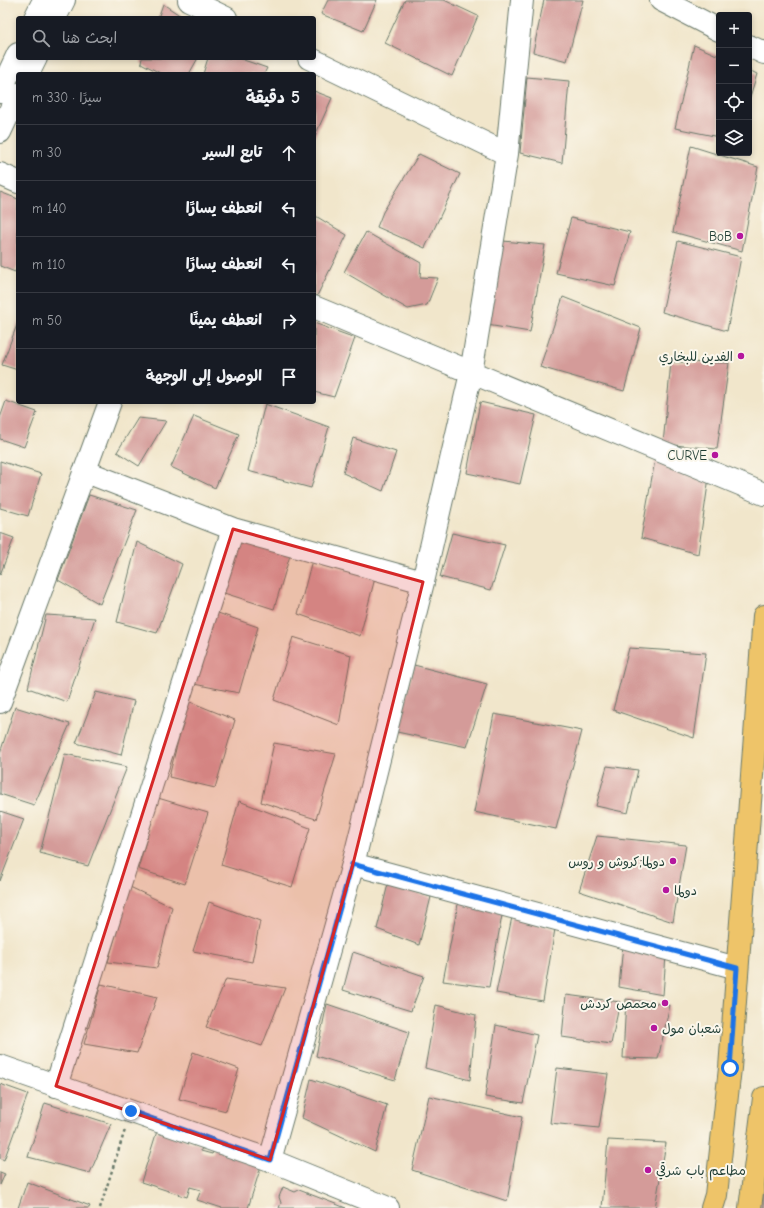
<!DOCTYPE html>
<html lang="ar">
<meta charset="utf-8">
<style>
:root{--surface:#171b24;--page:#20242c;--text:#f1f3f6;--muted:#9ea1a6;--line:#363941}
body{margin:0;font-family:"Comic Neue","Playpen Sans Arabic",sans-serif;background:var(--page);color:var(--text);direction:rtl}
.controls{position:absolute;right:12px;top:12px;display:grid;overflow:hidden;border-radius:4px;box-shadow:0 2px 6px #0003}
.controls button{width:36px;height:36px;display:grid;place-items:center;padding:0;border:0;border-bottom:1px solid var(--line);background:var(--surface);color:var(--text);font:20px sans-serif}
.stop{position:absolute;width:12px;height:12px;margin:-9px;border:3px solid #1a73e8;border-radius:50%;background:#fff}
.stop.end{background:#1a73e8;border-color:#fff;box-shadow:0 1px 4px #0008}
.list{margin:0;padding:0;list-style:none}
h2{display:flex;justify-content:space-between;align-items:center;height:52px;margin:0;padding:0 16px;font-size:17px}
h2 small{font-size:13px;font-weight:400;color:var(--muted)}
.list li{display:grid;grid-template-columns:26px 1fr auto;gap:12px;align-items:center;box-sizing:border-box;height:56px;padding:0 16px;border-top:1px solid var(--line)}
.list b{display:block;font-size:15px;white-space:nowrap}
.list em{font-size:13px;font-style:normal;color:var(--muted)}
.icon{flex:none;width:22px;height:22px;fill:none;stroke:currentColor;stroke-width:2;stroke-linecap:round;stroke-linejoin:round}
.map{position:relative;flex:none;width:764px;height:1208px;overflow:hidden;direction:ltr}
.search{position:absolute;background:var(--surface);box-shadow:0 2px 6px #0003;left:16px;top:16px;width:300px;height:44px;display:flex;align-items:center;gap:10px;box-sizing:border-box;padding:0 14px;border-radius:4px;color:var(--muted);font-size:15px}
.panel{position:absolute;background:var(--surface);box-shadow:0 2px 6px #0003;left:16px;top:72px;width:300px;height:332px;border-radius:4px;direction:rtl}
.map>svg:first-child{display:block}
.building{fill:#d49b99}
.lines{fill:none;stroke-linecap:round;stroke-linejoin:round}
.minor-casing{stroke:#687869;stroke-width:24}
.major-casing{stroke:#687869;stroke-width:24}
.path{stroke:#687869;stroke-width:2.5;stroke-dasharray:3 3;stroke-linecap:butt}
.minor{stroke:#fff;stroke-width:22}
.major{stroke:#eec469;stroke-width:22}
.route{stroke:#1a73e8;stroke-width:5}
.marked{fill:#d62828;fill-opacity:0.2;stroke:#d62828;stroke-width:3;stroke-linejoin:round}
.poi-dot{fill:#b5179e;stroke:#fbf7ec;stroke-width:1.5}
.labels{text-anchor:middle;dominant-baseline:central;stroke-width:4;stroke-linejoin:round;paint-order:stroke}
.poi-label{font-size:13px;fill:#1f3d34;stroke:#fbf7ec;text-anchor:end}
</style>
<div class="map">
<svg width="764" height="1208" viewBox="0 0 764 1208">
<rect width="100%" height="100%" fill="#fbf7ec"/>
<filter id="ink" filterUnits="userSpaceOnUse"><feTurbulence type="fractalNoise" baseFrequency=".025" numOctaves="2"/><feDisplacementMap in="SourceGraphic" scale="8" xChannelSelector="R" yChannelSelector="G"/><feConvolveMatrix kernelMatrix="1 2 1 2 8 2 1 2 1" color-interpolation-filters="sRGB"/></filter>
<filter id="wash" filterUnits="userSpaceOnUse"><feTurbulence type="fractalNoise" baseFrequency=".012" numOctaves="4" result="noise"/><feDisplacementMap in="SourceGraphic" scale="16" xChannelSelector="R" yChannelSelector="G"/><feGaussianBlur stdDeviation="0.9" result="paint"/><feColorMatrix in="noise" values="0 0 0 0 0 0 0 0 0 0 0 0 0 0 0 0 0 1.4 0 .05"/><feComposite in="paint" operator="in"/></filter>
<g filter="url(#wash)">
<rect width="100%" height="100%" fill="#f1e6cb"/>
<g id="blocks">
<path class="building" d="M328 0H377L363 31 321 14Z
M405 0H444L478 16 452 76 385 43Z
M544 0H583L567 61 533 52Z
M163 4 184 18H158Z
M694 45 719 56V137L675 128Z
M142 58H198L189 74H162L141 63Z
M208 58H238L267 68 264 74H203Z
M749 70 757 74 749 100Z
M527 77 569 81 562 163 520 153Z
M314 91 332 98 314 138Z
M691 146 758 167 742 251 673 232Z
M419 154 460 174 425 248 377 227 383 212Z
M0 192 18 199V266L15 272 0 266Z
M314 215 347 235 316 298 314 297Z
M571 218 630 232 615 286 556 273Z
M366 232 421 263 420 277 438 278 427 305 408 309 344 272Z
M503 241 545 245 530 332 487 325Z
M678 241 741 257 727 331 662 312Z
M563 297 641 328 624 391 540 367Z
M18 322V370L2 365Z
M314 323 355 338 334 397 314 392Z
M671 362 729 363 717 449 663 444Z
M6 401 37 412 24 447 0 439V418Z
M480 402 536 415 520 484 467 473Z
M265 404 329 427 311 488 248 471Z
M194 416 239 434 215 488 171 467Z
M138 418 166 421 139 466 117 452Z
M353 438 396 452 383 491 343 473Z
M655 460 709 477 698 554 641 538Z
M0 461 41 474 28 516 0 508Z
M89 495 137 510 100 604 58 580Z
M0 533 14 538 0 575Z
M452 533 505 545 491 590 440 577Z
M239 538 291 552 274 609 221 592Z
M137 542 182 564 157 633 117 622Z
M312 560 375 578 360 636 298 614Z
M215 612 258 627 239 693 194 684Z
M46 615 95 618 67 702 28 688Z
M293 637 351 655 339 725 274 700Z
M629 648 706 653 694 738 613 710Z
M414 665 487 684 467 747 397 732Z
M96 692 134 701 121 755 76 743Z
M188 701 235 720 215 788 169 777Z
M15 707 70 724 34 805 0 794V753Z
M494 714 582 731 556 829 474 812Z
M274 743 336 754 316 819 261 802Z
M65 754 127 767 88 866 40 853Z
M607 766 638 770 628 813 596 806Z
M158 798 208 813 185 884 138 869Z
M239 801 310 828 292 887 221 865Z
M0 811 24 819 0 881Z
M597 836 686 845 673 922 579 891Z
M388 884 431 897 419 945 377 929Z
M130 887 172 907 157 968 108 962Z
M459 899 503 910 489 987 443 981Z
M209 902 260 921 252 962 193 951Z
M512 917 555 929 543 1001 496 993Z
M623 945 666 955 663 995 619 987Z
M353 952 424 976 411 1011 343 990Z
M226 979 285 988 262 1046 206 1027Z
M101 984 157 997 137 1053 84 1044Z
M566 995 620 1002 611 1044 562 1037Z
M626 999 670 1005 658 1059 623 1058Z
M327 1004 409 1032 395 1080 316 1056Z
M436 1005 476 1015 470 1080 425 1068Z
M496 1025 537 1035 523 1103 485 1097Z
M193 1052 239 1069 226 1111 179 1099Z
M557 1068 608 1074 599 1128 550 1123Z
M311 1079 387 1105 375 1152 302 1118Z
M0 1084 28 1094 4 1160 0 1158Z
M429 1096 522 1117 507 1201 412 1170Z
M45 1103 111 1124 90 1173 28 1157Z
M157 1131 202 1145 201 1151 212 1154 215 1148 262 1163 248 1208H222L197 1200 201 1190 190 1187 187 1197 141 1182Z
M608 1140 666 1143 655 1208H602Z
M764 1169V1208H756Z
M0 1172 5 1174 0 1185Z
M27 1182 90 1206 89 1208H18Z
M283 1187 295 1192 299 1190 346 1208H279L281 1203 279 1197Z"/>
</g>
</g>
<g filter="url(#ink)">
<use href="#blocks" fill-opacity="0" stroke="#687869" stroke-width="1"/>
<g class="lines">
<g class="minor-casing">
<path id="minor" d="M189 0 226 18
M661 0 719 30
M35 18 44 0
M55 18 64 0
M749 46 764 53
M309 58 507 154
M28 74 36 58
M0 92 18 54
M0 132 18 94
M0 174 18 182
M314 307 764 494
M84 471 233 529 423 582
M0 702 110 402
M353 864 737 968
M0 1066 270 1160 388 1208
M56 1086 233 529
M270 1160 353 864 423 582 471 373 507 154 522 0"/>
</g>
<g class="major-casing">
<path id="major" d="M712 1208 716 1195 730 1068 764 616
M750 1208 764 1098"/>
</g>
<path class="path" d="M100 1208 125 1130"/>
<use href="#minor" class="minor"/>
<use href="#major" class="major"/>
</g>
</g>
<g class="lines" filter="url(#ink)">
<path class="route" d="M131 1111 270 1160 352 864 737 968 730 1068"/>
</g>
<path class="marked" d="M233 529 423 582 353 864 270 1160 56 1086Z"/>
<g class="poi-dot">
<circle cx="740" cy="236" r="4"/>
<circle cx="741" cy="356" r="4"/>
<circle cx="715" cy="455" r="4"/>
<circle cx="673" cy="861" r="4"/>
<circle cx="666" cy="890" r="4"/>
<circle cx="665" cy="1003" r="4"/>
<circle cx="654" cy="1028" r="4"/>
<circle cx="648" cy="1170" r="4"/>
</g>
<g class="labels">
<g class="poi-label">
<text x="732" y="236">BoB</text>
<text x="733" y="356">الفدين للبخاري</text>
<text x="707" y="455">CURVE</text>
<text x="665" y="861">دولما;كروش و روس</text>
<text x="674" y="890" text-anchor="start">دولما</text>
<text x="657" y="1003">محمص كردش</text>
<text x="662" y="1028" text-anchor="start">شعبان مول</text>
<text x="656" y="1170" text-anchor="start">مطاعم باب شرقي</text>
</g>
</g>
</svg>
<div class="controls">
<button>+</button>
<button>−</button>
<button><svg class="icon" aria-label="locate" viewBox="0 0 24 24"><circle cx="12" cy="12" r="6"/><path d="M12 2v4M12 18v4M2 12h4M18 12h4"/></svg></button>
<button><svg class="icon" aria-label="layers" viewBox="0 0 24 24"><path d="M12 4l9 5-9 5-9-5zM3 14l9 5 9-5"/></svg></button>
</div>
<div class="stop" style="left:730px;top:1068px"></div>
<div class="stop end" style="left:131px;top:1111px"></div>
<div class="search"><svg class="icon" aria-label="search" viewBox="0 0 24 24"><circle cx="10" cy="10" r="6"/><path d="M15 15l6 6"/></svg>ابحث هنا</div>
<section class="panel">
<h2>5 دقيقة<small>سيرًا · 330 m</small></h2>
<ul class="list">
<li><svg class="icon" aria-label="ahead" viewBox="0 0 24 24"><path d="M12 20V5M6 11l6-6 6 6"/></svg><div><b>تابع السير</b></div><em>30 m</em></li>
<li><svg class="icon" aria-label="left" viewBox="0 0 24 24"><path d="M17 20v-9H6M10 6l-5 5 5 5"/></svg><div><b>انعطف يسارًا</b></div><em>140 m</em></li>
<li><svg class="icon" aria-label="left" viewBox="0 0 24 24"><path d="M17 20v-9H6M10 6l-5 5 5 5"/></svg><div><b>انعطف يسارًا</b></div><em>110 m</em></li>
<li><svg class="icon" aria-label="right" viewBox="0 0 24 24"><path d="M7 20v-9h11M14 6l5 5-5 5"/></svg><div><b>انعطف يمينًا</b></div><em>50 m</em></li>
<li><svg class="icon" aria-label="arrive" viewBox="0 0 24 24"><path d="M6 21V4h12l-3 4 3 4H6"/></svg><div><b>الوصول إلى الوجهة</b></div></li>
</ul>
</section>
</div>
